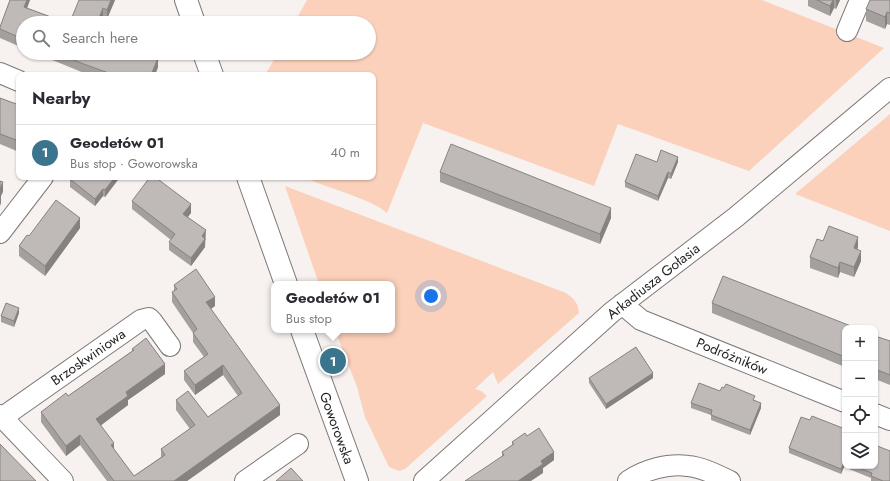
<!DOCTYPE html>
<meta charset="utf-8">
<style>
:root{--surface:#fff;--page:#f7f7f7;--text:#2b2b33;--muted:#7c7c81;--line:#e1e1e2;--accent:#3a758d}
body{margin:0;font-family:Jost,sans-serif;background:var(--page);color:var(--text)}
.controls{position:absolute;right:12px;bottom:12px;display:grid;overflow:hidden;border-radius:8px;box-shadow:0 1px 3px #0004}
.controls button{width:36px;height:36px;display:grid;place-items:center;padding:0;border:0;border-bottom:1px solid var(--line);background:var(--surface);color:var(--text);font:20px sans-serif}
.you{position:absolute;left:431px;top:296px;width:14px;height:14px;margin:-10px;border:3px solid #fff;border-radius:50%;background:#1a73e8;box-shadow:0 0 0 6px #1a73e833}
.badge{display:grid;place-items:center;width:26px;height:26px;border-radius:50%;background:var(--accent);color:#fff;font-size:13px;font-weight:700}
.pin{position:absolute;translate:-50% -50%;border:2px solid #fff;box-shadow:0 1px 4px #0006}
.popup{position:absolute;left:271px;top:281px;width:124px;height:52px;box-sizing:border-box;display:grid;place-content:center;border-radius:8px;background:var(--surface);filter:drop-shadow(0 1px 3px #0005);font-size:13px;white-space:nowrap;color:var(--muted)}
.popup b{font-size:15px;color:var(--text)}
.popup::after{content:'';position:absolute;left:50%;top:100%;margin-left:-8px;border:8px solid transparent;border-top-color:var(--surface)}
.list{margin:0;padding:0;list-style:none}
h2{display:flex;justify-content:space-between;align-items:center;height:52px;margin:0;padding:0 16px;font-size:17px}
h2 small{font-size:13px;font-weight:400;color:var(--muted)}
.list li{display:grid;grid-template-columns:26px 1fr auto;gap:12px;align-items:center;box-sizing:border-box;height:56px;padding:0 16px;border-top:1px solid var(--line)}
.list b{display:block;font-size:15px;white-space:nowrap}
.list p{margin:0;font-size:13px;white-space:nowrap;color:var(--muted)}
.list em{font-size:13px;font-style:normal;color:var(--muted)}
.icon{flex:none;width:22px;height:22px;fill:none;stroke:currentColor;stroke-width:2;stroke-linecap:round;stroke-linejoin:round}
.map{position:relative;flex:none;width:890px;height:481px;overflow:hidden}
.search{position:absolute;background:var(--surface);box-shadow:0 1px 3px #0004;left:16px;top:16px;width:360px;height:44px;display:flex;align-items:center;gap:10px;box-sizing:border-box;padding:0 14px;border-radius:22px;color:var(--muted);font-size:15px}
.panel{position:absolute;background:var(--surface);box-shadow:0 1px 3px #0004;left:16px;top:72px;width:360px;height:108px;border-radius:8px}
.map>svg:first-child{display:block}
.green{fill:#fbd1bc}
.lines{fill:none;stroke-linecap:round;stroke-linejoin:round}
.street-casing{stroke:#7d7875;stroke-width:22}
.secondary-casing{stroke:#7d7875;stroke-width:24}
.street{stroke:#fff;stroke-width:20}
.secondary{stroke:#fff;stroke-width:22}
.wall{fill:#a4a09d}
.shaded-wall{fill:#868280}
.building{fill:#bfbab7;stroke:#868280}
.labels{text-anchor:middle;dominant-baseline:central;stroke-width:3.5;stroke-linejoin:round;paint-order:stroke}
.street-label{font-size:14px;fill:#211f1e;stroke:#fff}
</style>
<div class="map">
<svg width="890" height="481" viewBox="0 0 890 481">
<rect width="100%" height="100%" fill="#f7f2ef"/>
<path class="green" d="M307 0H762L884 48 749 171 618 124 594 186 423 123 387 213C370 198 326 188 303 177H373V75H265L278 53H369V23H294Z
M890 114V231L795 194Z
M285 186 566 293C574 299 578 302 579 313L498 384 493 372 475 389 481 391 487 396 405 469 399 471 389 467 365 417 357 387 335 330H392V284H319Z"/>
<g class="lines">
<g class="street-casing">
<path id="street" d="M847 31 860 0
M0 73 19 81
M0 233 43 177
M622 304 641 320 845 402
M875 414 890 420
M0 415 63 481
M0 419 141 320 149 318 152 321 170 346
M245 481 298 444
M424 481 612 312 736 217 890 88
M628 481C644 470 668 463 688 466 702 467 717 475 730 481"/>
</g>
<g class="secondary-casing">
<path id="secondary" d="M186 0 194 23
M204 53 212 75
M248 177 286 284
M302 330 357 481"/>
</g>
<use href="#street" class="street"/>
<use href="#secondary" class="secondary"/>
</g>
<path class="wall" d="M10 0H30L27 8 67 23 115 0 107 19 103 17 101 23H23V48L0 38V27Z
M808 0H840L836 9 834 8 830 16 808 6Z
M890 0V25L887 24 885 29 866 21V9Z
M35 53H144L158 67 155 75H89Z
M0 98 19 105V152L0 144Z
M657 162H678L671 179 668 178 658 201 625 187V182Z
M440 172 611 218 600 244 440 182Z
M120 177 105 197 103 196 95 206 70 187V179Z
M132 201 191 213 188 217 206 239 205 240V247L191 266 169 250V242L171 240 132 209Z
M80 228 45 276 19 256V246L29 236Z
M823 241 858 247 857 249 861 261 854 277 840 272 838 278 810 268V257Z
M174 285 215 306 211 309 280 415 187 481H107L80 445 66 456 41 422V412L68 396 132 351V349L165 374 128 400V405L101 425 114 450 134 476 161 457V449L190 429 176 410V400L208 417 238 396 223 375 195 395 184 380V371L204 357 193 342V333L172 302V292L174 291Z
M712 303 845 328V367L712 313Z
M19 313 14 327 1 322V316Z
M875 336 890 341V385L875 379Z
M589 378H653L606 409 589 383Z
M720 391 755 400 761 408 750 435 711 420V415L691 408V403Z
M810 420 845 429V466H875L890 481H871V478L844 467 841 474 789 453V448Z
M527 436 554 460 543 468V473L502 457V452L512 445V442Z"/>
<path class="shaded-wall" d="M27 0H30L24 16V7Z
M111 0H115L107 19V10Z
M833 0H834V8L830 16V6Z
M836 0H840L836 9Z
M103 8V17L101 23H97Z
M887 12V24L885 29V17Z
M158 58V67L155 75H151Z
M678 157V162L671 179V174Z
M668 172V178L658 201V196Z
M115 177H120L105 197V190Z
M3 182V192L1 196V203L0 206V189Z
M103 189V196L95 206V199Z
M191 204V213L183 222V214Z
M611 208V218L600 244V234Z
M80 218V228L45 276V266Z
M206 230 205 247 191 266V258L202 236Z
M858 237V247L854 258V248Z
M861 251V261L854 277V267Z
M840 262V272L838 278V268Z
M215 297V306L206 312V302Z
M19 308V313L14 327V321Z
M165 364V374L128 400V405L96 429V419L126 392Z
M223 365V375L195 395V385Z
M653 373V378L606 409V404Z
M761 403V408L750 435V430Z
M280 405V415L187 481H174Z
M80 435V445L66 456V446Z
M114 443V453L111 445Z
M554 452V460L543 468V473L531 481H518L541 461Z
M844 462V467L841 474V469Z"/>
<path class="building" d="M10 0H27L24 7 67 23 68 21 70 22 79 0H111L107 10 103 8 97 23H23V39L0 29V27Z
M817 0H833L830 6Z
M870 0H890V13L887 12 885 17 866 9Z
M57 53H144L158 58 151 75H114L81 63Z
M0 98 19 105V141L0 134Z
M451 144 611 208 600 234 440 172Z
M661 150 678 157 671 174 668 172 658 196 625 182 636 154 657 162Z
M72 177H115L105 190 103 189 95 199 70 179Z
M150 177H155L191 204 183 214 206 230 202 236 205 239 191 258 169 242 175 234 132 201Z
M0 181 3 182 0 189Z
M56 200 80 218 45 266 19 246 27 235 29 236Z
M829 226 858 237 854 248 861 251 854 267 840 262 838 268 810 257 817 239 823 241Z
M196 269 215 297 206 302 280 405 174 481H114L80 435 66 446 41 412 66 393 68 396 134 350 132 349 146 338 165 364 126 392 128 396 96 419 114 443 111 445 134 476 165 455 161 449 195 425 176 400 188 391 208 417 242 393 223 365 195 385 184 371 208 354 193 333 197 329 172 292 177 289 174 285Z
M723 276 856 328H845V357L712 303Z
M6 303 19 308 14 321 1 316Z
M875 336 890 341V375L875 369Z
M636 347 653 373 606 404 589 378Z
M699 383 720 391 722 387 724 388 726 384 755 396 753 400 761 403 750 430 711 415 712 410 691 403Z
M812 416 845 429V462H844L841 469 789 448 801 417 810 420Z
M539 428 554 452 541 461 543 464 518 481H465L504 455 502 452 514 444 512 442 525 433 527 436Z
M0 444 36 481H0Z
M875 445 890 451V481H883L871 476 872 473 854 466H875Z
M291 468 303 481H276Z"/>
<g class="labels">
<g class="street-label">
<text transform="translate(653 281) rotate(-38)">Arkadiusza Gołasia</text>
<text transform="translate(732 356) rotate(22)">Podróżników</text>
<text transform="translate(88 357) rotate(-35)">Brzoskwiniowa</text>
<text transform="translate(337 428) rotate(70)">Goworowska</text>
</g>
</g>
</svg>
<div class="controls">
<button>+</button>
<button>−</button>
<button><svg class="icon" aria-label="locate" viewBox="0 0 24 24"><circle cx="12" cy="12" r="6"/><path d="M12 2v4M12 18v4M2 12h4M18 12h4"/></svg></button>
<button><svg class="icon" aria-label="layers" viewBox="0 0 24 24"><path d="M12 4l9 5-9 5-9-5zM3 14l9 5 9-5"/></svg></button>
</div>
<div class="you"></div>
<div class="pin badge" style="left:333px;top:361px">1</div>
<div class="popup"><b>Geodetów 01</b>Bus stop</div>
<div class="search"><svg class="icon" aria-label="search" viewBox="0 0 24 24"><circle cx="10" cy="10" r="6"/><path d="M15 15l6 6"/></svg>Search here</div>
<section class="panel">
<h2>Nearby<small></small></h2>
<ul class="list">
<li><span class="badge">1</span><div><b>Geodetów 01</b><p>Bus stop · Goworowska</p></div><em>40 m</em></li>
</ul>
</section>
</div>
